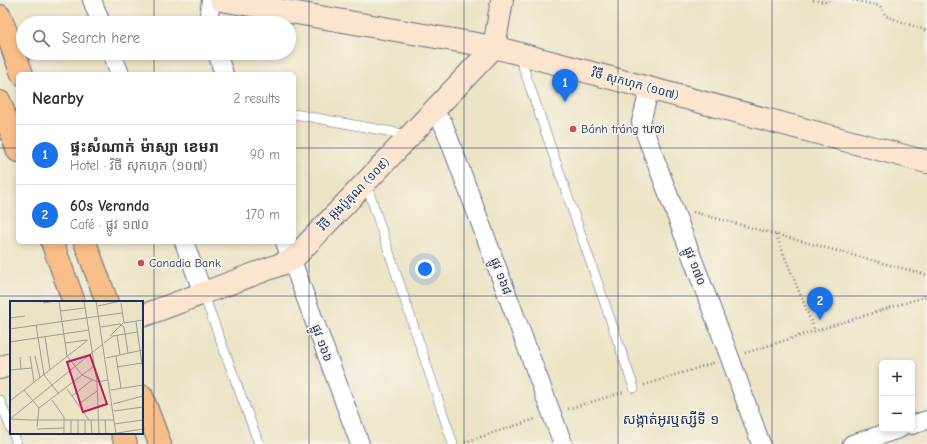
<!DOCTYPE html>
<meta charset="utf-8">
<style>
:root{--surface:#fff;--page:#f2f2f3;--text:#2b2b33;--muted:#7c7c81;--line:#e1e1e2;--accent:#1a73e8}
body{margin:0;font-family:"Comic Neue","Noto Sans Khmer",sans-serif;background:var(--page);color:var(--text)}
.controls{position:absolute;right:12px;bottom:12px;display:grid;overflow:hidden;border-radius:6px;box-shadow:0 2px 6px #0003}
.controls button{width:36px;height:36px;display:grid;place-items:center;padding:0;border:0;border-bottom:1px solid var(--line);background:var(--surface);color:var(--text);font:20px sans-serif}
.you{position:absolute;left:425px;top:269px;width:14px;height:14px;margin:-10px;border:3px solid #fff;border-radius:50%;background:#1a73e8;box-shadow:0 0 0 6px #1a73e833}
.badge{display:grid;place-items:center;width:26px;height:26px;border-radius:50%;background:var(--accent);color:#fff;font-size:13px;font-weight:700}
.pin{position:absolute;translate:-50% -33px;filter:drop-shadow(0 1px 2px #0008)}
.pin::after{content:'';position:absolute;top:21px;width:14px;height:12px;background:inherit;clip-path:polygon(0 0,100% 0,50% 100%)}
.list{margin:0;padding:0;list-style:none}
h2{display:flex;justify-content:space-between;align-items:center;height:52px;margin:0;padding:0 16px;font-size:17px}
h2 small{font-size:13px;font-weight:400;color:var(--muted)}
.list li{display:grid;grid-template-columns:26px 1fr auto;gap:12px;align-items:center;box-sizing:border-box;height:60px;padding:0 16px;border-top:1px solid var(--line)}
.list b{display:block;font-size:15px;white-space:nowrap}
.list p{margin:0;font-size:13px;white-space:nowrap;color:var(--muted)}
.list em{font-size:13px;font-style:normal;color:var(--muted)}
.icon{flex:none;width:22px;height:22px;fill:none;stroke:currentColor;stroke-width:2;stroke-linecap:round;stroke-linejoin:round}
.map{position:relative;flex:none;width:927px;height:444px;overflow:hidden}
.search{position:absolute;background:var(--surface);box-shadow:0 2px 6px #0003;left:16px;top:16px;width:280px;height:44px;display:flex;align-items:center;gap:10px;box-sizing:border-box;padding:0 14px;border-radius:22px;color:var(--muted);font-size:15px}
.panel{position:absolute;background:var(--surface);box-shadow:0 2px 6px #0003;left:16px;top:72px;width:280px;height:172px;border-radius:6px}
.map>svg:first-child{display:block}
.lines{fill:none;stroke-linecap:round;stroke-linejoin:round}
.lane-casing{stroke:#646e82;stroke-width:10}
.street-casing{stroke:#646e82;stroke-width:20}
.secondary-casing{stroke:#646e82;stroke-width:24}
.primary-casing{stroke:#646e82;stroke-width:24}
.path{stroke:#646e82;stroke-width:2.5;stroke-dasharray:1 3;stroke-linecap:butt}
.lane{stroke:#fff;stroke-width:9}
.street{stroke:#fff;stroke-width:18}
.secondary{stroke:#fce5cf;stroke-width:22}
.primary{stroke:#f7be88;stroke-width:22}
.grid{fill:none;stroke:#1b2f5e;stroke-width:1;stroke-opacity:0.55}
.poi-dot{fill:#d1495b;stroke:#f7f3e8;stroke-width:1.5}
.labels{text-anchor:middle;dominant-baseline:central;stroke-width:3.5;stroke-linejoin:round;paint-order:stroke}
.street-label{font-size:12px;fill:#1b2f5e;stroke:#f7f3e8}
.poi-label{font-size:12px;fill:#1b2f5e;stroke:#f7f3e8;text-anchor:start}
.quarter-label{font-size:14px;fill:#1b2f5e;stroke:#f7f3e8}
.inset-road{fill:none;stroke:#989b9c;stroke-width:1}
.view{fill:#c2185b;fill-opacity:0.15;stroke:#c2185b;stroke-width:2}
.inset-edge{fill:none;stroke:#1b2f5e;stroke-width:2}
</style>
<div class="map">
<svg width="927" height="444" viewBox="0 0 927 444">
<rect width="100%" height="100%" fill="#f7f3e8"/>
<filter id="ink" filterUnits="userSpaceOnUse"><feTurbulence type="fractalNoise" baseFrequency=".025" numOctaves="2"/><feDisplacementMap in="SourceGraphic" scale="8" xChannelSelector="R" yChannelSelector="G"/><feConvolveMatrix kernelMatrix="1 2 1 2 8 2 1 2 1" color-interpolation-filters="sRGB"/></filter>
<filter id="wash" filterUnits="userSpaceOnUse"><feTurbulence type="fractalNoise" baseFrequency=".012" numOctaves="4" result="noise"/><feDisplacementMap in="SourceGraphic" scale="16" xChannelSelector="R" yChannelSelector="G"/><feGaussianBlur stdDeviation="0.9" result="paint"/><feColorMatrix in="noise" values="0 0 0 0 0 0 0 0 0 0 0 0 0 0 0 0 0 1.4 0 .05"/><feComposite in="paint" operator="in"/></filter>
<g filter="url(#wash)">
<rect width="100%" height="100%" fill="#ece3c5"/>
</g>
<g filter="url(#ink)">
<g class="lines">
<g class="lane-casing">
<path id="lane" d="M519 55 634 388
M294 114 409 135
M366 183 453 444
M203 293 259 444
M0 400 11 429
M13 433 17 444"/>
</g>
<g class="street-casing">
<path id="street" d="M92 0 101 23
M208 23 211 0
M112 53 120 74
M217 53 224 74
M650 87 641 122 730 358 761 444
M432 113 443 123 563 444
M184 242 203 293
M285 242 360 444
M912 425 927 420
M852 444 899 429"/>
</g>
<g class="secondary-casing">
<path id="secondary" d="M221 0 494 47 927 162
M142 316 292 260 494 47 502 0
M0 368 11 364"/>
</g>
<g class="primary-casing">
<path id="primary" d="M0 16 22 74
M0 102 18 151
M52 242 74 302
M85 242 107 302
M142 396 160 444
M122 433 126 444"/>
</g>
<path class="path" d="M813 0 825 2 829 0
M853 0 880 6 886 16 927 31
M693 212 927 275
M776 235 815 331
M745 353 927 296
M644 385 716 362
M568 409 624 392
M465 442 536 419"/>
<use href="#lane" class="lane"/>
<use href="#street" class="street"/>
<use href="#secondary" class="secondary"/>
<use href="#primary" class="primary"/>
</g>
</g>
<path class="grid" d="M154 0V23M309 0V444M464 0V444M618 0V444M772 0V444M154 53V74M0 148H18M294 148H927M154 242V444M0 296H927"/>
<g class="poi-dot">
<circle cx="573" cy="129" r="4"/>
<circle cx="141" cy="263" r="4"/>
</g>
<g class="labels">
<g class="street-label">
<text transform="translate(635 84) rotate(15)">វិថី សុកហុក (១០៧)</text>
<text transform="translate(354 194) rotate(-46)">វិថី អ៊ុងប៉ូគុណ (១០៩)</text>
<text transform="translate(695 266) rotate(69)">ផ្លូវ ១៧០</text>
<text transform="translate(501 276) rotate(69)">ផ្លូវ ១៦៨</text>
<text transform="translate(322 343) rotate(70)">ផ្លូវ ១៦៦</text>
</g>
<g class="poi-label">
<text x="581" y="129">Bánh tráng tươi</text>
<text x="149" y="263">Canadia Bank</text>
</g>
<g class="quarter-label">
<text x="671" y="419">សង្កាត់អូរឬស្សីទី ១</text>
</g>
</g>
<g transform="translate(10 301)">
<rect width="133" height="133" fill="#ece3c5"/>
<path class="inset-road" d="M49 0 57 55 72 74 87 81 98 79M74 0 87 81 89 133M86 0 106 133M33 2 46 0M111 2 114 22 133 19M88 5 111 0M50 10 75 7M90 15 112 12M0 17 15 15M126 21 133 70M26 24 34 74 49 93M91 26 110 23 114 26 118 52M0 28 90 15M107 34 110 54M100 35 113 22M35 36 40 69M0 41 79 29M55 42 77 39M94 42 103 35 127 31M20 55 24 81M25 55 30 77M106 55 111 87M10 56 11 68M96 57 133 49M107 66 132 62M0 69 22 67M57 88 79 119M14 89 29 107 27 126M101 89 133 84M62 95 82 79M42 99 54 116V133M0 100 78 39M69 103 87 90M103 103 133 95M29 107 84 65M104 110 133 106M0 118 20 119M0 118 93 43M20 119H104M61 119V133M68 119V133M75 119V133M81 119 82 133M95 119 96 133M104 123 133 119M27 128 54 127M107 132 133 128"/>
<path class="view" d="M80 54 97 103 73 111 57 61Z"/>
<rect width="133" height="133" class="inset-edge"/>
</g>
</svg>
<div class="controls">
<button>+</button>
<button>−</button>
</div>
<div class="you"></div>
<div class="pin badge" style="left:565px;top:102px">1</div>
<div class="pin badge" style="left:820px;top:320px">2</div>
<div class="search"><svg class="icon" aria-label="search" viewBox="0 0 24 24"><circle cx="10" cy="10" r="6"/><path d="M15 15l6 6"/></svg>Search here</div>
<section class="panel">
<h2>Nearby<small>2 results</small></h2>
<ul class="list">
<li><span class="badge">1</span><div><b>ផ្ទះសំណាក់ ម៉ាស្សា ខេមរា</b><p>Hotel · វិថី សុកហុក (១០៧)</p></div><em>90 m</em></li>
<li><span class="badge">2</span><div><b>60s Veranda</b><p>Café · ផ្លូវ ១៧០</p></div><em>170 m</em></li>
</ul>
</section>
</div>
